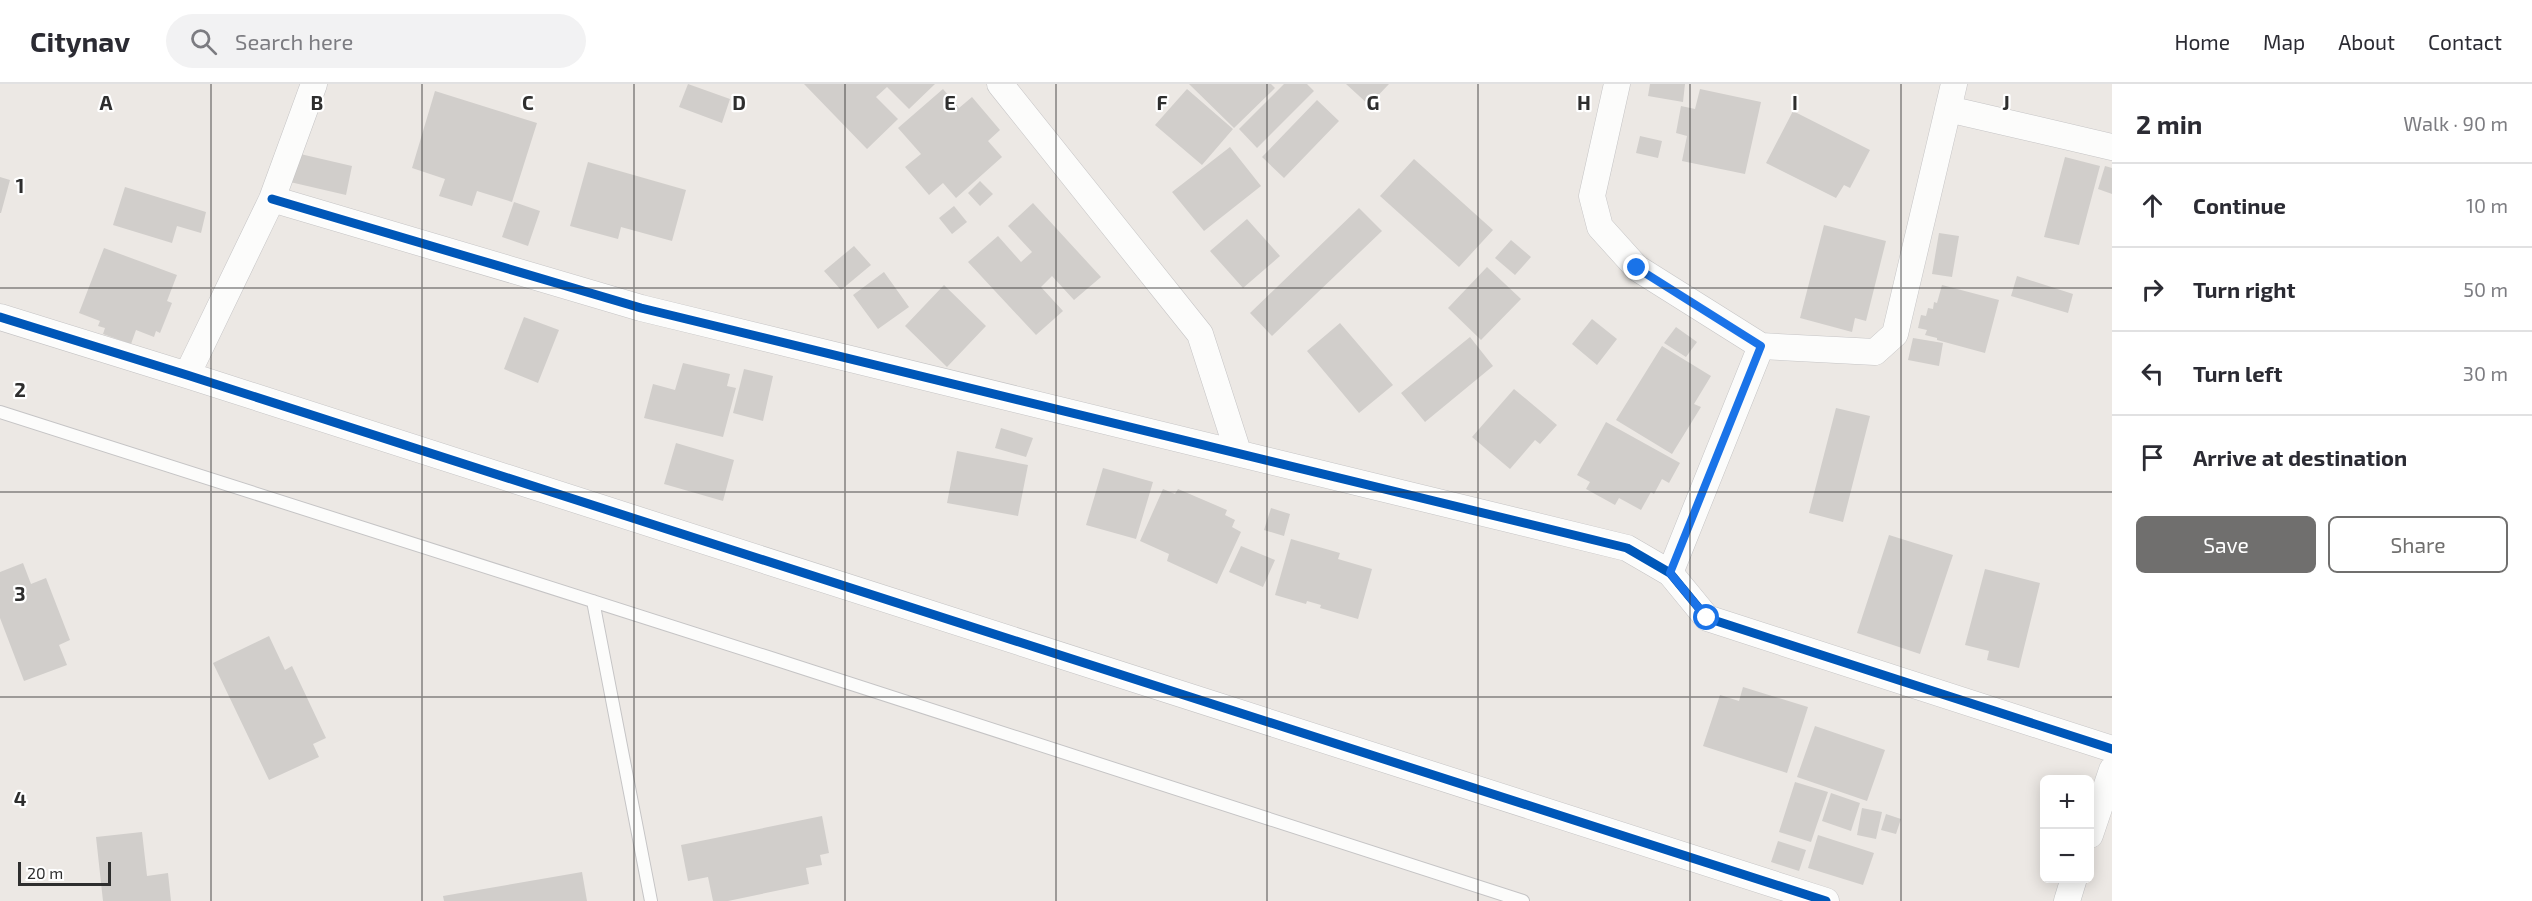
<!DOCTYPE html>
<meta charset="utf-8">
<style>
:root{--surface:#fff;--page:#f2f2f3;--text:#2b2b33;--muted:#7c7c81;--line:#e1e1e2;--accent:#706f6e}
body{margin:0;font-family:"Exo 2",sans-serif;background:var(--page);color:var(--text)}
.controls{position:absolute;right:18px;bottom:18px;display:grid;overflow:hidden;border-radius:9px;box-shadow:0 3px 15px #0003}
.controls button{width:54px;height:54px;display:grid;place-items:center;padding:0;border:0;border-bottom:2px solid var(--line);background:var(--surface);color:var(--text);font:30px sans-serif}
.scale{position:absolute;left:18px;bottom:15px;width:93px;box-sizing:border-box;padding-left:6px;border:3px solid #2e2e2e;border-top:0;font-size:16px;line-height:21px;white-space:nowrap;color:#2e2e2e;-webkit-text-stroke:4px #fff;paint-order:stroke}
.stop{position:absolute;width:18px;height:18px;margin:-14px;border:4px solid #1a73e8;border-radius:50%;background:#fff}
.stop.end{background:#1a73e8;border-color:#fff;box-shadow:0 2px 6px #0008}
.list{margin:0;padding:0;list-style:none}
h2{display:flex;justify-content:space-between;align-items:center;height:78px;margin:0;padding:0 24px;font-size:26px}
h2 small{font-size:20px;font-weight:400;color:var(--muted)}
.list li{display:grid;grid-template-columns:39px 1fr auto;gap:18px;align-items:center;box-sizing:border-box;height:84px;padding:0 24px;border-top:2px solid var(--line)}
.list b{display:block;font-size:22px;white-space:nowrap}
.list em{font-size:20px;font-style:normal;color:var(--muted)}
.actions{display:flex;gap:12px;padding:18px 24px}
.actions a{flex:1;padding:14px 0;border:2px solid var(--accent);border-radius:9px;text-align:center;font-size:21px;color:var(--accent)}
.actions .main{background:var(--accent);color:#fff}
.icon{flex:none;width:33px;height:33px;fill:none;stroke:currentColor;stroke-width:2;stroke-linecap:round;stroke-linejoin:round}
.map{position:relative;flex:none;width:2112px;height:817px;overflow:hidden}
header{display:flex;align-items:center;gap:36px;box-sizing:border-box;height:84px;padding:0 30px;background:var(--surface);border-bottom:2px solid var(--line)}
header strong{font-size:28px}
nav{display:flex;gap:33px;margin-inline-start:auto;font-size:21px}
.search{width:420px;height:54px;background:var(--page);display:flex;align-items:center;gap:15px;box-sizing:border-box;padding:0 21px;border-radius:33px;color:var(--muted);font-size:22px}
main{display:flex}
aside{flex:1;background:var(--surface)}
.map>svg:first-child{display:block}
.building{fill:#d1cecb}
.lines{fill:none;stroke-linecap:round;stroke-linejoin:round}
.service-casing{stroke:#c5c4c5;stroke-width:14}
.minor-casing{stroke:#c5c4c5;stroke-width:27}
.service{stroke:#fcfcfb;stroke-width:12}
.minor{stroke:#fcfcfb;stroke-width:26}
.cycleway-casing{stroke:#fff;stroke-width:13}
.cycleway{stroke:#0057b8;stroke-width:9}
.route{stroke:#1a73e8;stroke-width:8}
.grid{fill:none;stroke:#2e2e2e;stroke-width:1.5;stroke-opacity:0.55}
.grid-label{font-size:20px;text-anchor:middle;font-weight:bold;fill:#2e2e2e;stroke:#fff;stroke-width:4.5;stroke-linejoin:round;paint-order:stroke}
</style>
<header>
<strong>Citynav</strong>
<div class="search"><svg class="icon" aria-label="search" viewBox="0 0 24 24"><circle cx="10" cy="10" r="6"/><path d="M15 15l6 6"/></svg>Search here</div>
<nav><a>Home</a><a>Map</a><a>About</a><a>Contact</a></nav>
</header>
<main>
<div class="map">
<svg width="2112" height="817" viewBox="0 0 2112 817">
<rect width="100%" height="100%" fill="#ece8e4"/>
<path class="building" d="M688 0 730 15 722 39 679 23Z
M804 0H935L909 25 887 3 876 13 898 35 867 65Z
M1189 0H1271L1275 4 1234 44Z
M1284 0H1307L1314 7 1257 64 1239 45Z
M1346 0H1389L1369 21Z
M1650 0H1685L1683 18 1648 12Z
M943 5 959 24 972 13 1000 46 988 57 1002 73 956 114 943 99 929 111 905 83 921 70 898 44Z
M1187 5 1233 45 1202 81 1155 41Z
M1700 5 1761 18 1745 90 1682 77 1687 52 1676 49 1681 22 1695 25Z
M435 7 537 39 512 118 477 107 472 122 439 112 445 95 412 84Z
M1317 16 1339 37 1284 94 1262 73Z
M1793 27 1870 66 1850 104 1844 101 1836 114 1766 79Z
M1640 52 1662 57 1658 74 1636 69Z
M1230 63 1261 102 1204 147 1172 108Z
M296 69 352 82 346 111 290 98Z
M2065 73 2100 82 2079 161 2044 153Z
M1414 75 1493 146 1459 183 1380 112Z
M588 78 686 106 672 157 621 143 618 155 570 142Z
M2105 82 2112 84V110L2098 105Z
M0 93 10 96 1 129H0Z
M980 97 993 110 980 122 968 109Z
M125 103 206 128 201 149 177 142 172 159 113 141Z
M514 118 540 127 528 162 502 153Z
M1033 119 1101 193 1074 216 1052 192 1041 203 1063 227 1036 251 968 178 998 152 1021 178 1032 168 1008 142Z
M954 122 967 138 952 150 939 134Z
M1359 124 1382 147 1272 252 1250 229Z
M1247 135 1280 172 1243 204 1210 167Z
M1824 141 1886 157 1866 237 1855 234 1852 248 1800 234Z
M1939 149 1959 152 1952 193 1932 190Z
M1511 156 1531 173 1515 191 1495 174Z
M854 162 871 181 841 206 824 187Z
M104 164 177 191 167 217 172 219 160 249 156 247 154 253 136 246 131 260 103 250 105 244 98 242 100 237 79 229Z
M1487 183 1521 215 1481 256 1448 224Z
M884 188 909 223 878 245 853 211Z
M2017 192 2073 210 2068 229 2011 212Z
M944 201 986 242 947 283 905 242Z
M1942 201 1999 216 1985 269 1937 256V254L1925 251 1927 246 1918 244 1921 231 1926 232 1928 224 1933 225 1934 218 1937 219Z
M524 233 559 246 538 299 504 285Z
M1592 235 1617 255 1597 281 1572 260Z
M1340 239 1393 301 1359 329 1307 267Z
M1676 243 1697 258 1686 273 1664 259Z
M1470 253 1493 282 1425 338 1401 309Z
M1913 254 1943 259 1939 282 1908 276Z
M1662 262 1711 292 1694 320 1701 323 1672 370 1616 336Z
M683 279 730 290 727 302 736 304 723 353 644 334 653 300 675 306Z
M744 285 773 292 763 337 733 329Z
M1514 305 1557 341 1540 360 1535 356 1510 385 1472 353Z
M1836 324 1870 332 1843 438 1809 429Z
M1606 338 1680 379 1669 399 1662 395 1654 410 1651 408 1641 426 1619 414 1615 421 1586 405 1590 398 1577 391Z
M1001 344 1033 354 1026 373 995 364Z
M676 359 734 376 723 417 664 400Z
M957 367 1028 381 1018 432 947 419Z
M1103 384 1153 398 1136 455 1086 441Z
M1163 405 1175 410 1178 405 1227 426 1225 431 1235 436 1232 443 1241 448 1217 500 1167 477 1169 470 1140 457Z
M1271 424 1290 430 1284 452 1264 446Z
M1889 451 1953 471 1920 570 1857 549Z
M1291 455 1340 469 1338 475 1372 485 1358 535 1320 524 1321 521 1307 517 1306 520 1275 511Z
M1241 462 1275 476 1263 503 1229 488Z
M23 479 31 500 46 494 70 556 59 561 67 581 24 597 0 534V488Z
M1985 485 2040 499 2019 584 1987 576 1989 567 1965 561Z
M269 552 285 586 292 582 326 654 313 660 319 673 269 696 213 579Z
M1743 603 1808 623 1787 689 1703 662 1720 611 1739 617Z
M1815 642 1885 666 1867 717 1797 693Z
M1795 698 1828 708 1811 758 1779 748Z
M1831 709 1860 719 1851 747 1822 737Z
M1862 724 1882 728 1876 755 1857 751Z
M1886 730 1901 735 1896 750 1881 746Z
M822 732 829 769 820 771 822 781 806 784 809 800 728 817H713L708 793 688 797 681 761Z
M142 748 147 792 168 789 171 817H103L96 753Z
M1818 751 1874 769 1863 801 1808 784Z
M1778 757 1806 766 1799 787 1771 778Z
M582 788 587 817H444L443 812Z"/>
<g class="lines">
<g class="service-casing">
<path id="service" d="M0 328 768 573 1523 817
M593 517 651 817"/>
</g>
<g class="minor-casing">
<path id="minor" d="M1000 0 1200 250 1238 368
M1617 0 1592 112 1600 143 1637 184 1761 262 1875 268 1895 250 1954 0
M1948 25 2112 63
M272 115 641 224 1627 464 1670 489 1707 534 2112 665
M0 233 187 291 1826 817
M187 291 272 115 314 0
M1670 489 1761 262
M2090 751 2112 686
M2067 817 2074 794"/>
</g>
<use href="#service" class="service"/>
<use href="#minor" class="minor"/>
<g class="cycleway-casing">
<path id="cycleway" d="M272 115 641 224 1627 464 1670 489 1707 534 2112 665
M0 233 187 291 1826 817"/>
</g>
<use href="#cycleway" class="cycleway"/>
</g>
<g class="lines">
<path class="route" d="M1637 184 1761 262 1670 489 1707 534"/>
</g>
<path class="grid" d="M211 0V817M422 0V817M634 0V817M845 0V817M1056 0V817M1267 0V817M1478 0V817M1690 0V817M1901 0V817M0 204H2112M0 408H2112M0 613H2112"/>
<g class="grid-label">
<text x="106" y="26">A</text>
<text x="317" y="26">B</text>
<text x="528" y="26">C</text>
<text x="739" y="26">D</text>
<text x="950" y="26">E</text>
<text x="1162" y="26">F</text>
<text x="1373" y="26">G</text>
<text x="1584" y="26">H</text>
<text x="1795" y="26">I</text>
<text x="2006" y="26">J</text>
<text x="20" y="109">1</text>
<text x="20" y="313">2</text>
<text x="20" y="517">3</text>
<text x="20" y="722">4</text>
</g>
</svg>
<div class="controls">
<button>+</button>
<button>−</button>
</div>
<div class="scale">20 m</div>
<div class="stop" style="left:1707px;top:534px"></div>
<div class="stop end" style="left:1637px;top:184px"></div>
</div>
<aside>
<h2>2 min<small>Walk · 90 m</small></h2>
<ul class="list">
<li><svg class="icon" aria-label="ahead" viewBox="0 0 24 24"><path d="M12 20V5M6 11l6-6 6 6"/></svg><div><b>Continue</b></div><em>10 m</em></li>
<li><svg class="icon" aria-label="right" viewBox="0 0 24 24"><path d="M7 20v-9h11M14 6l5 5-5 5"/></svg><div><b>Turn right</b></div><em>50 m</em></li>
<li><svg class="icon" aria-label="left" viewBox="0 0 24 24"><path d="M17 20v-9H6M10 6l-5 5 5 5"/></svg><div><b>Turn left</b></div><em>30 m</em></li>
<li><svg class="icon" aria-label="arrive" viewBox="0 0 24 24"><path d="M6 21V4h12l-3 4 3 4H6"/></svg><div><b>Arrive at destination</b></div></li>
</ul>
<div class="actions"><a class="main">Save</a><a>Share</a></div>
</aside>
</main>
